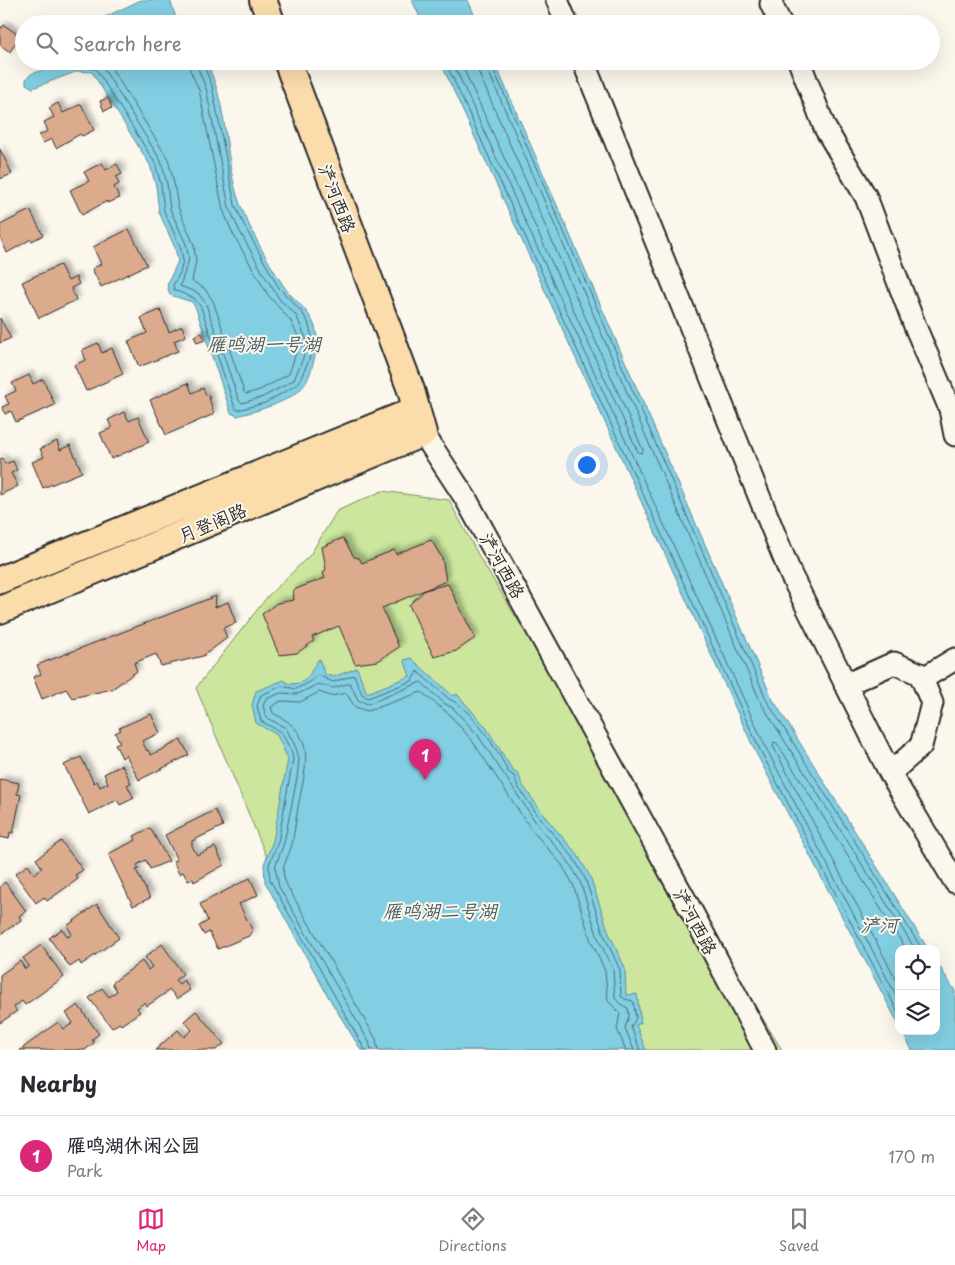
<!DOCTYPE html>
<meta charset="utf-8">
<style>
:root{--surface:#fff;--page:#f2f2f3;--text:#2b2b33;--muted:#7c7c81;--line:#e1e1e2;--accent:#db2777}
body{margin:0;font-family:"Playpen Sans","LXGW WenKai TC",sans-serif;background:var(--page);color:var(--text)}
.controls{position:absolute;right:15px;bottom:15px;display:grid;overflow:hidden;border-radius:10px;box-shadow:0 5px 20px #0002}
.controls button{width:45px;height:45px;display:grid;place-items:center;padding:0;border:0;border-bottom:1px solid var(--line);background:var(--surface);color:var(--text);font:25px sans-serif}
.you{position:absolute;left:586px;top:464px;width:18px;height:18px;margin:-12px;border:4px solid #fff;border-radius:50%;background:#1a73e8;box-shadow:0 0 0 8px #1a73e833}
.badge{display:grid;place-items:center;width:32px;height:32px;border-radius:50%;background:var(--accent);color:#fff;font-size:16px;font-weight:700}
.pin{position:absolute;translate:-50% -41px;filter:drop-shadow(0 1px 2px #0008)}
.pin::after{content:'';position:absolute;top:26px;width:18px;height:15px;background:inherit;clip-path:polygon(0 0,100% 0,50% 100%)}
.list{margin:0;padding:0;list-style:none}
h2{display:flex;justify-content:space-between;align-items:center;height:65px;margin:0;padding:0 20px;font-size:21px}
h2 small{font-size:16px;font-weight:400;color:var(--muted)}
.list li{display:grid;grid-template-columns:32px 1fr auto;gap:15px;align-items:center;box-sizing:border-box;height:80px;padding:0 20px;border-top:1px solid var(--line)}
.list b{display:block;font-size:19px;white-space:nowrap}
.list p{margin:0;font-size:16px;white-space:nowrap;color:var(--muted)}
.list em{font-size:16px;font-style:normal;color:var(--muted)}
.icon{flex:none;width:28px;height:28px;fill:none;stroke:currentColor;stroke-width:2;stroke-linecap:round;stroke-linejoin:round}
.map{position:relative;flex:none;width:955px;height:1050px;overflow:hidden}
.search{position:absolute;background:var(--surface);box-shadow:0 5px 20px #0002;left:15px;right:15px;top:15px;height:55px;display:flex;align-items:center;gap:12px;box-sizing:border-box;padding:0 18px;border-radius:28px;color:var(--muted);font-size:19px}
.sheet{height:145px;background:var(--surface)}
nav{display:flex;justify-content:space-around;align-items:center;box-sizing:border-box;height:70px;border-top:1px solid var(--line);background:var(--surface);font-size:14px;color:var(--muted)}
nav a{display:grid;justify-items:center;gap:2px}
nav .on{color:var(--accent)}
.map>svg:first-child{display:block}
.green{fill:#cce79d;stroke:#7c8964}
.water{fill:#82cee2;stroke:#5f8d99}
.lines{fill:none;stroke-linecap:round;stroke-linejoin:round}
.shore{stroke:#4e6c74;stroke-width:1}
.building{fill:#dcab8e;stroke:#2b2b2b;filter:url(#shadow)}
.minor-casing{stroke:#2b2b2b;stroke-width:25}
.major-casing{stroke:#2b2b2b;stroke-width:30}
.minor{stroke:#fbf7ec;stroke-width:21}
.major{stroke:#faddab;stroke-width:26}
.labels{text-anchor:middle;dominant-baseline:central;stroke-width:4;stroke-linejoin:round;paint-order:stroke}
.street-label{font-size:18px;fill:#2b2b2b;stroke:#fbf7ec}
.water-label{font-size:19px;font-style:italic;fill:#455c62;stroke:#fbf7ec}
</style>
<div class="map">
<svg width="955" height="1050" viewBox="0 0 955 1050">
<defs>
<filter id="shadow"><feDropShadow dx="4" dy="-4" stdDeviation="2.5" flood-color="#0004"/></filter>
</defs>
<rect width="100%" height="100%" fill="#fbf7ec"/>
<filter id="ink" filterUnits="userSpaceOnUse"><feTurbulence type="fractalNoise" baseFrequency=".02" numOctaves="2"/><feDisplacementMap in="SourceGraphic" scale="10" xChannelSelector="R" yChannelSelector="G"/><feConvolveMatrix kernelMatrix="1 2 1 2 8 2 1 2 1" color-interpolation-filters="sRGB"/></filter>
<g filter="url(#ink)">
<path class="green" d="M382 491 449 500 481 560 782 1050H365L273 872 196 688 268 596 310 555 337 511Z"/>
<path class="water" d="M141 0H170L178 24H102L103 18Z
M412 0H468L478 24H423Z
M71 61H206C230 110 223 157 240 204 251 232 267 260 283 285 291 298 305 306 312 320 319 333 318 345 314 360 312 368 309 378 305 384 293 402 256 411 237 416L231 413 196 309 192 302 170 295 167 285 178 261 175 248 159 212 156 186 150 165 92 72 78 71 33 88 26 84V79L31 74Z
M440 61H494L772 698 928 949H899V1025L756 753Z
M411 658 453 696 457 694 486 727 512 769 518 773 522 784 546 818 577 854 590 876 609 933 625 968 626 995 637 994 641 1023 636 1025 646 1050H361L329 998 265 882 264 864 273 841 288 759 277 735 256 723 252 705 256 691 284 680 289 684C312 684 308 671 319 659L325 674 333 677 357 668 367 693 410 676 404 660Z
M936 961 955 991V1050H912L902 1031H936Z"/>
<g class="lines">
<path class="shore" d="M69 61 70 68 79 66 96 69 155 163 161 185 164 211 180 246 183 260 180 273 173 285 174 290 194 298 201 307 235 408 238 410 265 403 298 384 309 360 313 341 308 322 301 311 279 288 245 227 235 205 212 86 202 61
M96 61 102 66 161 161 167 184 170 209 186 244 189 259 180 286 198 293 206 304 239 401 242 403 263 397 294 380 303 358 307 341 296 315 280 300 263 273 239 230 229 207 206 88 195 61
M107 61 168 159 174 183 178 207 194 245 196 261 192 281 205 289 213 301 244 392 246 394 260 390 289 374 298 347V336L290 320 268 295 233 234 223 210 199 90 190 70 188 61
M445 61 760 750 899 1014
M452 61 766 748 899 1001
M460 61 638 452 642 453 643 450 478 71 476 61
M484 61 761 703 915 949
M490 61 767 701 922 949
M899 985 773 746 774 742 777 743 906 949
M365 1050 270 880 269 865 278 842 293 759 291 750 281 732 261 721 257 706 261 695 282 686 296 689 310 682 318 675 333 682 354 675 362 694 368 698 412 681 417 671 449 699C470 707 499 751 508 772L514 776 518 787 542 821 573 857 585 878 604 935 620 970 621 996 625 999 633 1001 636 1018 631 1027 640 1050
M371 1050 369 1042 279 887 275 867 284 843 297 778 299 759 296 748 286 728 267 718 263 706 266 699 281 693 298 694 318 684 333 688 350 683 358 700 368 704 421 682 445 704 453 708 477 734 537 824 568 861 580 881 598 938 613 970 615 998 620 1004 628 1008 629 1016 625 1028 634 1050
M378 1050 376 1039 286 884C279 865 288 861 292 844 295 830 296 816 299 802 307 762 316 734 273 713L271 707 281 701 300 702 319 692 331 696 346 693 355 707 368 711 421 692 449 714 471 739 531 829 562 865 573 884 591 941 605 971 608 1001 620 1013 617 1029 626 1050"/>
</g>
<path class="building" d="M4 25 20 36 10 52 0 45V26L2 28Z
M108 98 112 108 104 111 100 101Z
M58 103 63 113 81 104 94 130 82 136 80 134 56 148 52 139 43 143 39 135 48 131 44 122 54 117 49 108Z
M0 149 12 174 0 179Z
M102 163 106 170 117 164 122 174 116 177 119 184 114 187 120 198 107 203V201L82 215 70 190 89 181 84 172Z
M30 210 43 235 32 241 31 239 7 253 0 237V225Z
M129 229 147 265 101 287 92 269 101 264 93 247Z
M60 265 68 281 76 277 79 284 71 288 76 300 39 318 22 282Z
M160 310 169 332 182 326 186 336 174 341 178 351 139 367 128 341 147 333 141 318Z
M0 318 11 338 0 343Z
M202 333 205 340 197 343 194 336Z
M98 343 102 353 112 348 123 374 86 391 74 365 86 360 82 350Z
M29 375 33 384 43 379 55 405 16 422 11 411 5 414 2 407 9 404 5 396 16 391 12 383Z
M188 383 192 393 203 388 206 395 208 394 214 414 166 435 150 400Z
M124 412 129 421 138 417 149 442 111 459 100 433 112 428 108 420Z
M57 441 60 450 70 445 82 472 43 488 32 462 44 457 40 449Z
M2 458 5 464 13 461 17 470 11 473 18 486 0 495V459Z
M343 538 354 557 359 558 362 563 394 550 396 554 431 540 442 558 446 581 382 608 399 647 378 661 355 664 339 626 312 637 314 641 297 653 279 655 262 614 277 603 294 600 293 590 325 578 323 573 326 569 322 547Z
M448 584 475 638 456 651 434 657 409 605 425 590Z
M216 596 215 607 228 602 236 623 223 628 227 638 203 656 161 666 156 654 134 663 137 671 112 689 72 698 66 689 42 699 33 677 41 674 37 665Z
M151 714 160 733 142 741 147 751 148 750 151 755 181 740 189 755 139 780 126 755 122 758 115 744 120 742 115 733 121 730 119 728Z
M81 757 94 783 97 781 100 787 108 783 104 774 122 765 131 783 127 785 134 798 120 805 117 800 89 814 64 765Z
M0 779 19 783 17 794 21 795 13 833 10 832 9 839 0 837Z
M215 810 223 826 192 841V846L197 855 215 847 224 865 194 882 193 879 188 881 183 872 179 874 173 861 177 860 165 835Z
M150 828 169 861 150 869 146 860 137 865 139 869 136 870 150 898 133 906 108 854 136 840 134 836Z
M61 841 83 870 75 875 78 879 47 901 44 897 36 903 15 874 28 865 34 874 42 868 36 859Z
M250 878 258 895 239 904 253 931 250 933 251 935 218 949 209 932 204 935 199 926 208 921 200 904Z
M5 882 26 911 19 916 21 920 0 935V886Z
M97 904 119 938 81 965 79 961 70 967 49 938 62 929 68 937 72 934 67 926Z
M162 944 183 974 175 980 179 984 184 980 190 990 177 999 170 990 147 1006 145 1002 137 1008 140 1012 121 1025 119 1023 112 1028 89 998 102 988 109 997 117 991 112 983 142 961 148 970 152 967 145 957Z
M41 945 64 977 25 1005 22 1001 14 1007 17 1011 0 1023V975L20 961 25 969 29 966 23 958Z
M78 1005 99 1034 92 1039 94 1043 85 1050H20L58 1022 64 1029 73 1023 66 1013Z
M196 1011 224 1044 216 1050H155L178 1030 184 1037 192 1030 184 1021Z"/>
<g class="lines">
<g class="minor-casing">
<path id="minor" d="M557 0 567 24
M772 0 771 4 781 24
M583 61 791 575 890 773 955 882
M799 61 825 128 866 197 915 326 950 409 955 435
M423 433 466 499 693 914 765 1050
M922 679 955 659
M845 685 894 663 920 674 932 703 921 746 890 773"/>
</g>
<g class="major-casing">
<path id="major" d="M263 0 272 24
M0 580 416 410
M0 610 423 433 411 390 287 61"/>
</g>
<use href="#minor" class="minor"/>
<use href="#major" class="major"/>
</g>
</g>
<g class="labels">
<g class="street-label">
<text transform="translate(338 198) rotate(69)">浐河西路</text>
<text transform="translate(212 522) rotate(-23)">月登阁路</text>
<text transform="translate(503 565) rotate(61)">浐河西路</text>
<text transform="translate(696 921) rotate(62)">浐河西路</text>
</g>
<g class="water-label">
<text x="264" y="343">雁鸣湖一号湖</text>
<text x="440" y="910">雁鸣湖二号湖</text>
<text x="879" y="924">浐河</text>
</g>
</g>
</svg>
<div class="controls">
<button><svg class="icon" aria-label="locate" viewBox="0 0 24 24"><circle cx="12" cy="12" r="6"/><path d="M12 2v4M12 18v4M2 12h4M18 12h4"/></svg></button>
<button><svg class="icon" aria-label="layers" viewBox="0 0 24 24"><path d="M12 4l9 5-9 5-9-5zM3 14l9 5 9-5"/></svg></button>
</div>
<div class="you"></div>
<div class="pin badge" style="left:425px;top:780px">1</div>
<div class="search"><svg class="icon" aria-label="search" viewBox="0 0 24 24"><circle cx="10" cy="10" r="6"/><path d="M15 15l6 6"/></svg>Search here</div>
</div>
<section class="sheet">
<h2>Nearby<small></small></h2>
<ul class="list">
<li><span class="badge">1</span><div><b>雁鸣湖休闲公园</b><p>Park</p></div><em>170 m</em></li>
</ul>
</section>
<nav>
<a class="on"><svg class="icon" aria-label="map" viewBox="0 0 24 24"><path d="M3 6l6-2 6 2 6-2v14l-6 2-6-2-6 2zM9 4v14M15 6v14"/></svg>Map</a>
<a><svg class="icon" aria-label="directions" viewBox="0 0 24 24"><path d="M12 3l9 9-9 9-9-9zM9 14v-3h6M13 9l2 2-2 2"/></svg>Directions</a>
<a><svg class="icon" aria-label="saved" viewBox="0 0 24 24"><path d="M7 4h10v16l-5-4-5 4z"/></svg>Saved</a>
</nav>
